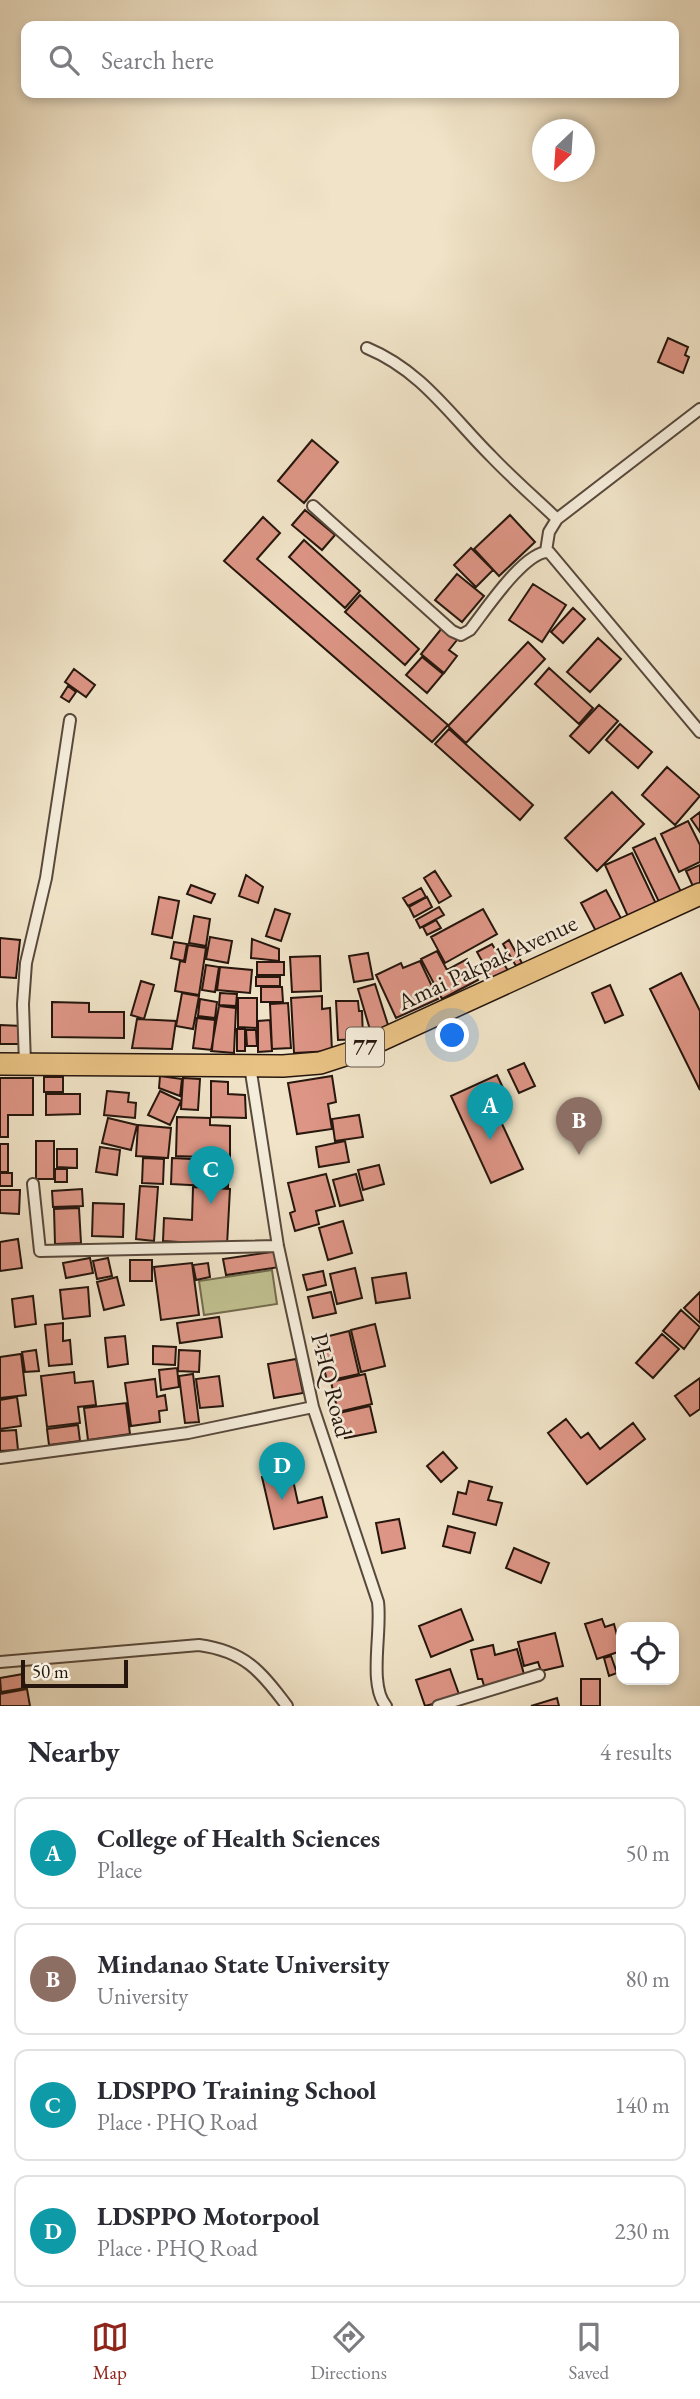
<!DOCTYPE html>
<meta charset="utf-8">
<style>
:root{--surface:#fff;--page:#f7f7f7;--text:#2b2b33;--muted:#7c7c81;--line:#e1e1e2;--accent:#8f2418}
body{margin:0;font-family:"EB Garamond",serif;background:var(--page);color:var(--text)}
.controls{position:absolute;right:21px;bottom:21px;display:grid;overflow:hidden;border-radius:14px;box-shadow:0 4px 10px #0003}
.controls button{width:63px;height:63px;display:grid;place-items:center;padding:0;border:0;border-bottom:2px solid var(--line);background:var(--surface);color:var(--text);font:35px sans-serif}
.compass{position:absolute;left:532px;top:119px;width:63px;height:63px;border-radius:50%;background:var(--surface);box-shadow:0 4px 10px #0003;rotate:205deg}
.scale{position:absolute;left:21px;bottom:18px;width:107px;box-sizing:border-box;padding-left:7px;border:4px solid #26160d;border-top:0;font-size:19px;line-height:24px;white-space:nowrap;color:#26160d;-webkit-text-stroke:5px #f5eddb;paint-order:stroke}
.you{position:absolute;left:453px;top:1036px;width:24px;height:24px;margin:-18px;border:5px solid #fff;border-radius:50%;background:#1a73e8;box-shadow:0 0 0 10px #1a73e833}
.badge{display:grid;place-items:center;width:46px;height:46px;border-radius:50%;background:var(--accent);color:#fff;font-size:23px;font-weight:700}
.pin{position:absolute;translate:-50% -58px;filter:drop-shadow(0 2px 4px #0008)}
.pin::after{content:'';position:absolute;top:37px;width:24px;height:21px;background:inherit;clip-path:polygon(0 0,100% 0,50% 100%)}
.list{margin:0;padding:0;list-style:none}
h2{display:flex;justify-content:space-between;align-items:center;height:91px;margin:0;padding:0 28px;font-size:30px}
h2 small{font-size:23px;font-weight:400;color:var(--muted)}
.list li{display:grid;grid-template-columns:46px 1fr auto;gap:21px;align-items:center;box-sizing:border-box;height:112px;margin:0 14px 14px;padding:0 14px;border:2px solid var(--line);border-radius:14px}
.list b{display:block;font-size:26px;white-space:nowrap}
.list p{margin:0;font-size:23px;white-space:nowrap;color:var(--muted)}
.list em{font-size:23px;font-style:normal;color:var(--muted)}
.icon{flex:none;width:38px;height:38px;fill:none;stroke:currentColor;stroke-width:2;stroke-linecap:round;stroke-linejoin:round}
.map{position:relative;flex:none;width:700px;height:1706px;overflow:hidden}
.search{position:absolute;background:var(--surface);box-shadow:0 4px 10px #0003;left:21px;right:21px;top:21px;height:77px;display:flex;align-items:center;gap:18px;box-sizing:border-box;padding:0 24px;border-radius:14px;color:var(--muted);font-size:26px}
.sheet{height:595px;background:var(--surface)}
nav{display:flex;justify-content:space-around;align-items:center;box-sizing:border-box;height:98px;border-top:2px solid var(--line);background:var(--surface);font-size:19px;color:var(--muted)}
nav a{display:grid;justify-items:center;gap:4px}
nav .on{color:var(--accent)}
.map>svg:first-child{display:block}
.green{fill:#c1c191;stroke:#746c4f;stroke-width:2}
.building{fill:#dd9585;stroke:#26160d;stroke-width:2}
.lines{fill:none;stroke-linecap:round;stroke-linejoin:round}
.street-casing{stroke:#58493c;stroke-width:14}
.highway-casing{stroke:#26160d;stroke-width:24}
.street{stroke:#f5eddb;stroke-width:10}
.highway{stroke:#e8c284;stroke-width:21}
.labels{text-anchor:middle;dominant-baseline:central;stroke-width:5;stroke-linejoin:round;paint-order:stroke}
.shield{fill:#f5eddb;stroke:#64564b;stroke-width:2}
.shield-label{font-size:23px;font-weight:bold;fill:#26160d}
.street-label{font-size:24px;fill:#26160d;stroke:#f5eddb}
</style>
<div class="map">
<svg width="700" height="1706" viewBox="0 0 700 1706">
<rect width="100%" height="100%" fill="#f0e3c7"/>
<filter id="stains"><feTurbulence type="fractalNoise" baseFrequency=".00286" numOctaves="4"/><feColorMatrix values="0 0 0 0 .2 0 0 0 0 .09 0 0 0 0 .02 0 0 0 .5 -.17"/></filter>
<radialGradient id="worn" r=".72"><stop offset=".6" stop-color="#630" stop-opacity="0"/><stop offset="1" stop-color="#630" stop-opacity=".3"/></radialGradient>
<path class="green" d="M272 1270 277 1304 204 1315 199 1281Z"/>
<path class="building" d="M668 338 688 347 685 355 689 357 683 373 658 362Z
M312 440 338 462 304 503 278 481Z
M305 510 335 535 322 550 292 525Z
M510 515 535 542 499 576 474 549Z
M263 517 280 533 257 559 448 725 432 742 224 561Z
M304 540 360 591 345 608 289 557Z
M471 548 493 570 476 587 454 565Z
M457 574 484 596 462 622 435 600Z
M533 584 566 605 542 642 509 620Z
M360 595 419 649 405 665 345 612Z
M573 608 585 619 563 643 551 632Z
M442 628 457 640 449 650 457 656 444 673 421 654Z
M598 638 621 659 590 692 567 672Z
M528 642 545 659 466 743 448 726Z
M422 657 443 674 427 693 406 675Z
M549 668 593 708 579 724 535 684Z
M74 669 95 685 86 697 65 682Z
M68 686 76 692 69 702 61 697Z
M599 705 618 721 589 753 570 736Z
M620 724 652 752 638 768 606 740Z
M449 729 533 805 520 820 435 744Z
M667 767 700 796 675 825 642 795Z
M612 792 644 824 597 871 565 838Z
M700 812V832L691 819Z
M688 821 700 845V862L679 872 661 834Z
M655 838 683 896 661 906 633 848Z
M632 853 658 908 630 921 605 865Z
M700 865V891L696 893 686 871Z
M435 871 451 896 439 903 424 878Z
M246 875 263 887 258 903 239 896Z
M191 885 215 894 211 903 187 894Z
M421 888 426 897 408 906 403 898Z
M606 890 624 924 599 937 581 903Z
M159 897 179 901 172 938 152 934Z
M427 897 432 907 414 917 409 907Z
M439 907 444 915 420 928 416 920Z
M275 909 290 914 281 941 266 936Z
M483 909 497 934 445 963 431 937Z
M194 916 210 919 206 946 189 943Z
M436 920 441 928 427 935 423 927Z
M210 937 232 941 228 963 206 959Z
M0 938 20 940 16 978 0 977Z
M252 939 279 949V961L251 958Z
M509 940 522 963 516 966 503 944Z
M174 942 187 944 184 961 171 958Z
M492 944 510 974 494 983 477 952Z
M188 945 206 948 199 995 175 991 180 961 185 962Z
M437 951 447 970 467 959 478 980 442 999 421 959Z
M368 953 373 979 354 982 349 956Z
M320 956 321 991 292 992 290 957Z
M420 961 438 999 396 1018 376 975 401 963 403 968Z
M257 962H284V975H257Z
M206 965 219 967 215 992 202 990Z
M220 967 252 970 250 993 217 990Z
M681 973 700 1011V1090L650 989Z
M256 977H280V986H256Z
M141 981 154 985 144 1019 131 1015Z
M375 984 389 1028 371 1033 358 989Z
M610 985 623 1015 605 1023 592 993Z
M261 987H282L283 1002H261Z
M182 993 199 996 193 1029 176 1026Z
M220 993 237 994 236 1006 219 1005Z
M322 996V1009L330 1008 332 1051 294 1053 291 998Z
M238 998H257V1028L238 1027Z
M200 999 217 1002 215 1018 198 1016Z
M336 1001H358L359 1011H362L363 1039 338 1040Z
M52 1002 89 1003V1012H124V1038L52 1037Z
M288 1003 291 1048 272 1049 270 1004Z
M219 1006 236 1008 234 1053 211 1051Z
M197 1018 215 1020 212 1050 193 1048Z
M137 1019 176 1021 172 1049 132 1048Z
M270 1020 272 1051 258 1052V1021Z
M0 1025 22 1026V1044H0Z
M237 1029H245V1051H237Z
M246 1030H256L257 1046H247Z
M524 1063 535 1086 519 1093 508 1070Z
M497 1075 505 1092 496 1111 523 1169 491 1183 451 1096Z
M160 1076 182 1079 180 1096 159 1088Z
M332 1076 336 1102 328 1104 332 1129 297 1134 288 1083Z
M44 1077H63V1092H44Z
M0 1078H33V1115H8V1137H0Z
M183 1078 200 1079 198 1110 181 1109Z
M211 1081 228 1082V1094L245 1095 246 1118 211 1117Z
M107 1091 129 1093 128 1102 136 1103 135 1118 104 1115Z
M160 1091 181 1101 170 1125 148 1115Z
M46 1094H80V1114L46 1115Z
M359 1115 363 1137 335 1141 332 1119Z
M177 1117 210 1118V1125L230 1126V1158L176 1156Z
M108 1118 137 1125 131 1150 102 1143Z
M138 1125 171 1128 168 1158 136 1156Z
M36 1141H54V1179H36Z
M345 1141 349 1162 319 1167 316 1147Z
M0 1144H8V1172H0Z
M100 1147 120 1150 117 1175 96 1172Z
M57 1149H77V1168L57 1167Z
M143 1158 164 1159 163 1184 142 1183Z
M172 1158 229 1161 228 1187 171 1184Z
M379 1165 384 1184 363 1190 358 1170Z
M55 1169H67V1182H55Z
M0 1173H12V1186H0Z
M326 1174 335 1206 316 1211 319 1224 295 1231 290 1213 295 1211 288 1183Z
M356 1174 363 1200 340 1206 333 1180Z
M140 1186 158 1187 154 1241 136 1239Z
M193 1187 230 1189 227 1245 163 1241 164 1218 192 1220Z
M82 1189 83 1206 53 1207 52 1191Z
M0 1190H20L19 1214 0 1213Z
M93 1203 124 1204 123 1237 92 1236Z
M79 1208 81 1243 55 1244 54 1209Z
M343 1221 352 1253 328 1260 319 1228Z
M18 1239 22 1268 0 1271V1242Z
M278 1251 280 1267 226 1275 223 1259Z
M90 1258 93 1273 66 1278 63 1263Z
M108 1258 112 1276 97 1279 93 1261Z
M130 1260H152V1281H130Z
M192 1263 199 1315 161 1320 154 1267Z
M208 1263 210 1277 196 1280 193 1265Z
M355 1268 362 1298 337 1304 330 1274Z
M323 1271 326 1285 307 1290 303 1275Z
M406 1273 410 1298 376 1303 372 1278Z
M117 1277 124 1305 104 1310 97 1282Z
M88 1287 90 1316 63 1319 60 1290Z
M331 1292 336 1313 313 1318 308 1297Z
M700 1292V1323L684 1308Z
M33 1296 36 1324 15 1327 12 1299Z
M681 1310 700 1327 684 1349 663 1331Z
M219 1317 222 1337 180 1343 177 1323Z
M63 1323V1341L70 1340 72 1364 49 1366 45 1325Z
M375 1324 385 1366 361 1372 351 1330Z
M349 1331 359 1374 327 1381 317 1339Z
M662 1334 679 1349 653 1378 636 1363Z
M125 1336 128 1364 108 1367 105 1338Z
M153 1346 176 1347 175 1365 153 1364Z
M36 1350 39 1371 25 1372 22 1352Z
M179 1350 200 1351 199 1372 178 1371Z
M21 1354 26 1395 0 1398V1357Z
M296 1359 303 1393 274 1398 268 1364Z
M177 1368 179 1387 161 1390 159 1370Z
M74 1372 75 1383 93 1381 96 1405 78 1407 80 1423 47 1427 41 1376Z
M193 1374 199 1422 185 1423 179 1376Z
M365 1374 372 1404 338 1412 331 1382Z
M219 1376 223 1406 200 1408 196 1379Z
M700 1378V1409L690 1416 675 1396Z
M155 1379 157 1397 165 1395 167 1410 159 1411 160 1422 131 1426 125 1383Z
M17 1397 21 1426 0 1429V1400Z
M126 1403 130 1434 88 1440 84 1408Z
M370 1406 376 1432 345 1438 339 1413Z
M566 1419 581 1438 588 1433 600 1449 633 1423 645 1439 587 1484 548 1433Z
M78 1425 80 1441 49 1445 47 1429Z
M16 1430 18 1450 0 1451V1431Z
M443 1452 457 1468 441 1482 427 1466Z
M291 1471 298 1503 322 1497 327 1517 274 1529 262 1477Z
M469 1481 492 1487 488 1500 502 1503 496 1525 453 1514 458 1492 466 1494Z
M399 1519 405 1548 382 1553 376 1523Z
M448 1526 475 1533 470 1553 443 1546Z
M514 1548 549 1563 541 1583 506 1568Z
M461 1609 473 1640 431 1657 419 1626Z
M602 1619 605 1627 614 1624 621 1651 597 1659 585 1624Z
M555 1633 563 1666 541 1671 538 1662 524 1666 518 1642Z
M493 1645 495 1655 517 1649 525 1678 485 1689 482 1679H478L471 1650Z
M611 1656 617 1673 609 1676 604 1658Z
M450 1669 460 1697 425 1706 416 1680Z
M23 1674 25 1688 1 1692 0 1678Z
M581 1679H600V1706H581Z
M27 1689 30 1706H0V1694Z
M557 1698 559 1706H531Z"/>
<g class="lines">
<g class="street-casing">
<path id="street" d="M367 348C422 371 450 415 491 456 512 478 535 498 557 519
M313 506 452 631 461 635 470 630C485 611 525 550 549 552L700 732
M546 551 549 532 557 519 700 409
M25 1064 23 1004 26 963 46 878 70 720
M250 1066 278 1246 313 1407 378 1602C382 1632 368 1685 386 1706
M33 1184 40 1251 278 1246
M0 1458 188 1433 313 1407
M0 1662 199 1645C244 1651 261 1671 287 1706
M438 1706 539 1675"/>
</g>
<g class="highway-casing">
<path id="highway" d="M0 1064 283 1066 320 1063 357 1051 700 894"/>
</g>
<use href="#street" class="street"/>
<use href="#highway" class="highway"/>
</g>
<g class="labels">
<rect class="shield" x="346" y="1027.5" width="38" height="39" rx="5"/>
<g class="shield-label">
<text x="365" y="1047">77</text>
</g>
<g class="street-label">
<text transform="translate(487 962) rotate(-25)">Amai Pakpak Avenue</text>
<text transform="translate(332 1385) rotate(76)">PHQ Road</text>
</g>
</g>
<rect width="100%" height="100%" filter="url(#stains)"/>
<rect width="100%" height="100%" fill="url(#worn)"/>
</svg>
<div class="controls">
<button><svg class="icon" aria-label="locate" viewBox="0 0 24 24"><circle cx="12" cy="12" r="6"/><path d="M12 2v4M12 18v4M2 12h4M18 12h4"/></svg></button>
</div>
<svg class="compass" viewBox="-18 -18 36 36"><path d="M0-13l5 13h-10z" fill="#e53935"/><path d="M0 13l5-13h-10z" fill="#7c7c81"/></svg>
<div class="scale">50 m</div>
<div class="you"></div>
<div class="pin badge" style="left:490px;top:1140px;background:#0f9aa8">A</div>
<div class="pin badge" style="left:579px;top:1155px;background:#8d6e63">B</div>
<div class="pin badge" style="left:211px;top:1204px;background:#0f9aa8">C</div>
<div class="pin badge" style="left:282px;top:1500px;background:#0f9aa8">D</div>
<div class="search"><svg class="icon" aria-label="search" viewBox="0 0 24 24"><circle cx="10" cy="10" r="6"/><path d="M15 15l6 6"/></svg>Search here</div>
</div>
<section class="sheet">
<h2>Nearby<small>4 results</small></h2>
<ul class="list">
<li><span class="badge" style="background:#0f9aa8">A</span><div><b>College of Health Sciences</b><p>Place</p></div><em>50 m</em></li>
<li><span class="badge" style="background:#8d6e63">B</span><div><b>Mindanao State University</b><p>University</p></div><em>80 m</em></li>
<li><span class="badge" style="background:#0f9aa8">C</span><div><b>LDSPPO Training School</b><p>Place · PHQ Road</p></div><em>140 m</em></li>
<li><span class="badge" style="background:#0f9aa8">D</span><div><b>LDSPPO Motorpool</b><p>Place · PHQ Road</p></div><em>230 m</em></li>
</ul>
</section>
<nav>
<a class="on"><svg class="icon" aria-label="map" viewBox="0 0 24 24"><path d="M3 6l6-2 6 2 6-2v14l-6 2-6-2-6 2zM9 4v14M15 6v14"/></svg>Map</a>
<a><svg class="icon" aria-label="directions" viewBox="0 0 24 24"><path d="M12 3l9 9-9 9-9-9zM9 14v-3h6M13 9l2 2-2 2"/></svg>Directions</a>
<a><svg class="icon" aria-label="saved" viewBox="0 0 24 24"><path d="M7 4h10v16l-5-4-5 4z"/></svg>Saved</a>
</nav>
